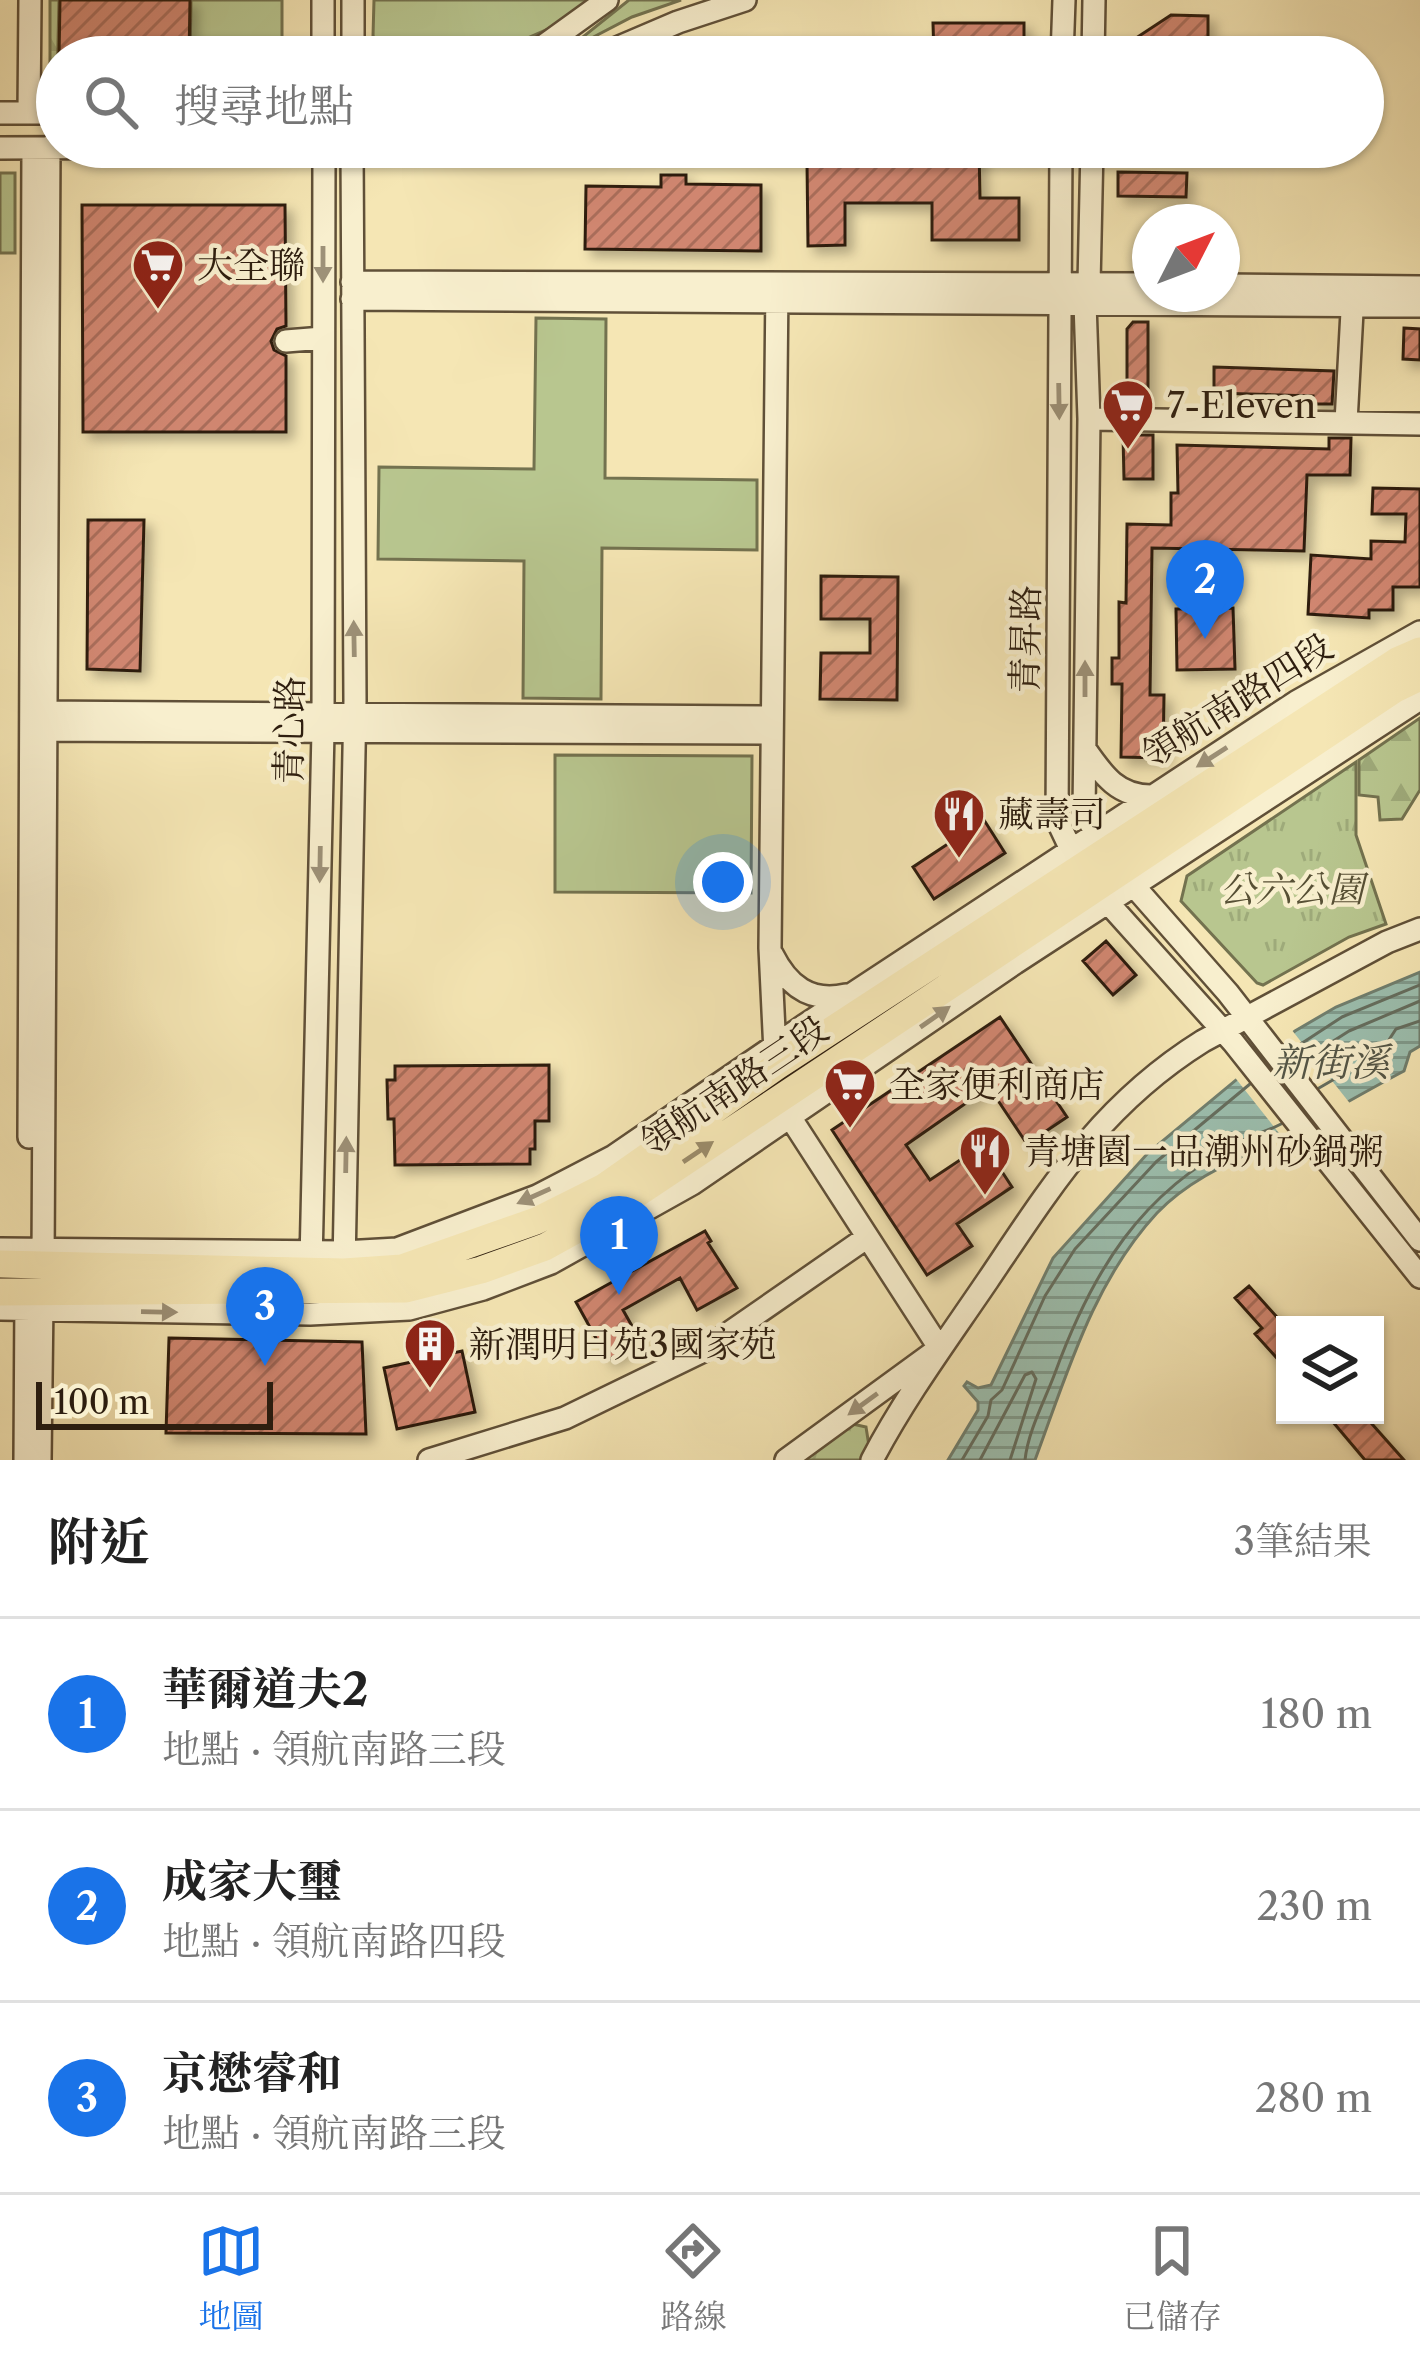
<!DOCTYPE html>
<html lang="zh-TW">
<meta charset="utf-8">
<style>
:root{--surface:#fff;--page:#f2f2f2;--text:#222;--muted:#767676;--line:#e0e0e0;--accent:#1a73e8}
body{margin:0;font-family:"Libre Caslon Text","Noto Serif TC",serif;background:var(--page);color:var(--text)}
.controls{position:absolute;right:36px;bottom:36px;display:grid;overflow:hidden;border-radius:0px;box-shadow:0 3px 9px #0004}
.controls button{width:108px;height:108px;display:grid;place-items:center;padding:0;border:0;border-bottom:3px solid var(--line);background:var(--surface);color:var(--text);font:60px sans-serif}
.compass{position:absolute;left:1132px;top:204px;width:108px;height:108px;border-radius:50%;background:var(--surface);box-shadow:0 3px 9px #0004;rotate:48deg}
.scale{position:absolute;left:36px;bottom:30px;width:237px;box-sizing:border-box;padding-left:12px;border:6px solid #2e1e0f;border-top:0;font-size:33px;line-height:42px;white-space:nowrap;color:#2e1e0f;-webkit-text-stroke:9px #f8efce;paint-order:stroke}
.you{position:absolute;left:723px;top:882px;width:42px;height:42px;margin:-30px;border:9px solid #fff;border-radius:50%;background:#1a73e8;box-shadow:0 0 0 18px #1a73e833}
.badge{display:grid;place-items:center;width:78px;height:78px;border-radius:50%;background:var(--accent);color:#fff;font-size:39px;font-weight:700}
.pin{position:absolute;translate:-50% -99px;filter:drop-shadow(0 3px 6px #0008)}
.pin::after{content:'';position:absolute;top:63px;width:42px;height:36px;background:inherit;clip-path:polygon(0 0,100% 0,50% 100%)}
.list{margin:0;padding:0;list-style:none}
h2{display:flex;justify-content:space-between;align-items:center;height:156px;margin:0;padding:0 48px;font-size:51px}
h2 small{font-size:39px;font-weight:400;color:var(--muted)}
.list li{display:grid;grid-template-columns:78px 1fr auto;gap:36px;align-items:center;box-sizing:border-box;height:192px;padding:0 48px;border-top:3px solid var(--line)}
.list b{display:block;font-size:45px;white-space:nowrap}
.list p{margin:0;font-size:39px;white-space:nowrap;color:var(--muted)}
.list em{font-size:39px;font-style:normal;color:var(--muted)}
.icon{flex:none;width:66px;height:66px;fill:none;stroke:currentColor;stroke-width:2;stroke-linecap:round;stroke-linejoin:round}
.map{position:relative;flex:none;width:1420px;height:1460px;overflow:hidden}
.search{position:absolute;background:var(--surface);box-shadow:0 3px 9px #0004;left:36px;right:36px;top:36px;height:132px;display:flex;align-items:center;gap:30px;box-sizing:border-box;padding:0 42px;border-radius:66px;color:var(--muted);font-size:45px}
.sheet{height:732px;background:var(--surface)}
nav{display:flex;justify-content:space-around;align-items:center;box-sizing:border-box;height:168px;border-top:3px solid var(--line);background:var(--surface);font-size:33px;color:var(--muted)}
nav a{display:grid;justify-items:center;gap:6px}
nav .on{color:var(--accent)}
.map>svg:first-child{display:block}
.green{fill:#b8c68f;stroke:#73724f;stroke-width:3}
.forest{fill:url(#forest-firs);stroke:#73724f;stroke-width:3}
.park{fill:url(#park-tufts);stroke:#73724f;stroke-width:3}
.water{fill:url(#water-rules);stroke:#707f6f;stroke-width:3}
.pier{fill:#f5e6b4}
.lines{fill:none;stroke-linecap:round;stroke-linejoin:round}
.shore{stroke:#656e5f;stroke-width:3}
.building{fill:url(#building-hatch);stroke:#2e1e0f;stroke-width:3;filter:url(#shadow)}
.minor-casing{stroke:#605038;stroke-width:26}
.major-casing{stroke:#2e1e0f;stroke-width:32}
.minor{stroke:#f8efce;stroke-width:21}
.major{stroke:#f5e6b4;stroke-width:27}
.oneway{fill:#9d9178}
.oneway2{fill:#9b8c6a}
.labels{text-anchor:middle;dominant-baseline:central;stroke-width:9;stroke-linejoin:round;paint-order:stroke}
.poi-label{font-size:36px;fill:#2e1e0f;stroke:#f8efce;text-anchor:start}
.street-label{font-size:36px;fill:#2e1e0f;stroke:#f8efce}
.park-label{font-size:36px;font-style:italic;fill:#575035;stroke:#f8efce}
.water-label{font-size:39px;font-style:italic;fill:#545647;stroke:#f8efce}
</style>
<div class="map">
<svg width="1420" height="1460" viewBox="0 0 1420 1460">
<defs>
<pattern id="forest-firs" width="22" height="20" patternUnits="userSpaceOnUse" patternTransform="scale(3)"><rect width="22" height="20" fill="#b8c68f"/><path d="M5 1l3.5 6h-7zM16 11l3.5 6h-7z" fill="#9eaa7a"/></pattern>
<pattern id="park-tufts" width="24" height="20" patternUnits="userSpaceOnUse" patternTransform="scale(3)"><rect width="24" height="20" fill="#b8c68f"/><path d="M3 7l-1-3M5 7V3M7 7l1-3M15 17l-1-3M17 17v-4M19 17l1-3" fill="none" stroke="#9eaa7a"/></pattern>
<pattern id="water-rules" width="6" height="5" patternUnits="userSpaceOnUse" patternTransform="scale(3)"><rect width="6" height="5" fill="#9cbfaf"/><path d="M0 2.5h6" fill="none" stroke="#809b8d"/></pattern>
<pattern id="building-hatch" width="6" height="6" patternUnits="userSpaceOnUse" patternTransform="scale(3)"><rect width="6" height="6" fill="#d08670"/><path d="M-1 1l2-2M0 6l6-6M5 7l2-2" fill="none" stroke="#a96d5a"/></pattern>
<filter id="shadow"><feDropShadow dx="7" dy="7" stdDeviation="6" flood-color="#0004"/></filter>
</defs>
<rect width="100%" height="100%" fill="#f5e6b4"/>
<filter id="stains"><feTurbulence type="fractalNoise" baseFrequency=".00167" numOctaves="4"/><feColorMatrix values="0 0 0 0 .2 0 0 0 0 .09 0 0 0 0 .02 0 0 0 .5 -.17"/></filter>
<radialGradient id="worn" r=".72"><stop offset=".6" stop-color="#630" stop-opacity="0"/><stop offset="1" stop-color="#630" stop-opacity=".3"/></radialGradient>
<path class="green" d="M191 0H282V53H201L200 57H190Z
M374 0H590L553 27 484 57H395L373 36Z
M629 0H681L632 17 582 43 579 40Z
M0 173H15V253H0Z
M536 318 606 319 605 478 757 480V550L602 548 601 699 523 698 524 561 378 559 379 467 534 469Z
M555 755 752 756 751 893 555 892Z"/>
<path class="forest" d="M50 0H59L57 87 50 79Z
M1420 718V790L1402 819 1380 820 1378 797 1359 795V760Z"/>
<path class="park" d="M1356 762V835L1386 924 1349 937 1263 985 1257 983 1181 901 1187 876Z
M848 1423 866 1427 869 1446 861 1460H798Z"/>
<path class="water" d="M1420 972V1046L1410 1052 1404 1071C1366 1091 1329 1113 1291 1133 1246 1156 1193 1175 1157 1213 1093 1282 1067 1374 1035 1460H948L978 1410V1402L964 1386 967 1382 978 1388 991 1385 1053 1258 1148 1153 1295 1031 1336 1007Z"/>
<path class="pier" d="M1291 1029 1352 1106 1286 1142 1233 1075Z"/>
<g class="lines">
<path class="shore" d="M1290 1051 1342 1017 1420 985
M1299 1063 1349 1031 1420 1001
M1319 1088 1381 1052 1396 1029 1420 1021
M962 1460 988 1416 991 1400 1002 1390 1045 1296 1075 1249 1156 1162 1250 1084
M980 1460 1025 1375 1032 1372 1036 1379 1010 1460
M1025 1460C1028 1431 1045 1400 1055 1373 1092 1272 1140 1193 1239 1142 1252 1135 1268 1131 1281 1124"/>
</g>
<path class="building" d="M60 0H190L189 57H59Z
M1171 15 1208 16V57H1133V40Z
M933 23H1024V57H934Z
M934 147H979L980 198H1019V240H932V203H845V245L808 246 807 162H935Z
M1118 172 1187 173 1186 197 1118 196Z
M661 175H686V184L761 185V251L585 249 586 186 661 187Z
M82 205H285L286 326 277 329 271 341 274 350 286 356V432H83Z
M1133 322H1148V405H1127V329Z
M1404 328 1420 329V360L1403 359Z
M1214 367 1334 371 1332 404H1313V396L1214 393Z
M1123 435H1153V479H1124Z
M1329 438H1351L1350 475H1307L1304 551 1152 548 1150 695H1164L1163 758 1121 757 1122 684H1112V658H1119V602L1126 603 1127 524 1171 525V493H1178L1177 445 1329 449Z
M1373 488 1420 489V587H1393V610H1369V618L1308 614 1311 555 1371 559V541L1405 542 1406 514H1372Z
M88 520H144L140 671 87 669Z
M821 576 898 577 897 700 820 699 821 653H870V619H821Z
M1233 608 1235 669 1177 670 1176 609Z
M984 820 1005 853 934 899 913 867Z
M1106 941 1136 975 1113 995 1083 961Z
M1000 1017 1067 1117 1027 1144 989 1087 906 1145 930 1180 984 1144 1012 1187 957 1224 972 1246 927 1275 832 1130Z
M549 1065V1121H535V1149H530V1164L395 1165 394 1119H388L387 1080H395V1066Z
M705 1231 711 1241 708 1243 737 1288 697 1310 680 1278 623 1310 641 1342 608 1360 576 1302Z
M1249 1286 1285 1326V1367L1255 1334 1262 1328 1235 1298Z
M169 1338 362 1342 366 1434 166 1433Z
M462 1351 475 1412 397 1429 384 1368Z
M1327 1415H1364L1404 1460H1365Z"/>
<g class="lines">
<g class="minor-casing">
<path id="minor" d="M323 57V0
M353 57V0
M528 57 607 0
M596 57 678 22 745 0
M1062 57 1064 0
M1093 57 1094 0
M0 113H57
M29 113 30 0
M1061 147 1057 820 1076 860
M1092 147 1089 284 1085 303 1089 419 1084 812 1101 842
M0 148 208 147
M352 282 1150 284
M1222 285 1420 287
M352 299 1420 306
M286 341 323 338
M1089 419 1420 424
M1346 422 1353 293
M34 712 771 717
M31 730 771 733
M1085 749C1103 775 1118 797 1153 796
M1126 877 1228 993 1420 1240
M1101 895 1233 1042 1420 1277
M772 954C788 986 810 1003 846 995
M775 1052 770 948 777 285
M787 1105 790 1117 940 1349
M29 1137 33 148
M0 1249 344 1252 397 1249 537 1196 614 1156 805 1025 1296 702 1420 632
M311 1262 323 731 324 147
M43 1263 49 147
M344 1265 355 700 352 147
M0 1309 310 1314 409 1309 483 1289 551 1263 692 1184 1015 963 1420 699
M25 1460 26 1294
M40 1460 42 1300
M429 1460 565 1418 703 1351 866 1238
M786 1460 934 1352
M872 1460C905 1397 948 1339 988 1280 1052 1185 1102 1104 1203 1041L1387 942 1420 929"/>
</g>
<g class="major-casing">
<path id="major" d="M0 1264 344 1272 402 1268 536 1221 604 1187 777 1066 1397 661 1420 651
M0 1292 406 1289 481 1270 545 1247 614 1209 1395 689 1420 677"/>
</g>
<use href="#minor" class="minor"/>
<use href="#major" class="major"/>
</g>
<defs><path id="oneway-solid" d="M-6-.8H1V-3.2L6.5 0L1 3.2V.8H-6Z" transform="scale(3)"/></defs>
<g class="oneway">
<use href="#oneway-solid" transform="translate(323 264) rotate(90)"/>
<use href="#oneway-solid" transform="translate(1059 401) rotate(89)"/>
<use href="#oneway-solid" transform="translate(354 639) rotate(-91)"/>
<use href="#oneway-solid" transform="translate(1085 679) rotate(-90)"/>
<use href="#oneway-solid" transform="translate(1212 757) rotate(147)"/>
<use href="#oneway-solid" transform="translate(320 864) rotate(91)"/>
<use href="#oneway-solid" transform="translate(935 1017) rotate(-35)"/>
<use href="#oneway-solid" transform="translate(346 1155) rotate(-89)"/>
<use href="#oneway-solid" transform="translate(534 1196) rotate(156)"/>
<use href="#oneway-solid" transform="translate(159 1312) rotate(1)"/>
<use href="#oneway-solid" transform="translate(863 1404) rotate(144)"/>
</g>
<use class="oneway2" href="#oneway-solid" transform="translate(698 1152) rotate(-34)"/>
<defs>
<g id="supermarket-pin" transform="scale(2.7)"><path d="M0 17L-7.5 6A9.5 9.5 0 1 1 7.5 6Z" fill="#8f2418" stroke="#f8efce"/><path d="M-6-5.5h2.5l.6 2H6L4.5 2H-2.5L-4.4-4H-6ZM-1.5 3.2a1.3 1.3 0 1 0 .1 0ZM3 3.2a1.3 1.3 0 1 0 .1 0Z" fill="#fff"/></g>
<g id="restaurant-pin" transform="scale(2.7)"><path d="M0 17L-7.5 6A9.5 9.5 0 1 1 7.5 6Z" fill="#8f2418" stroke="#f8efce"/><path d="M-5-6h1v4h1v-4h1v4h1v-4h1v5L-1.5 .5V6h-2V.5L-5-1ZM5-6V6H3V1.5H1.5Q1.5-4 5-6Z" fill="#fff"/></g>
<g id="building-pin" transform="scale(2.7)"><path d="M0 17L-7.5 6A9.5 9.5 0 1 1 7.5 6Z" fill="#8f2418" stroke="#f8efce"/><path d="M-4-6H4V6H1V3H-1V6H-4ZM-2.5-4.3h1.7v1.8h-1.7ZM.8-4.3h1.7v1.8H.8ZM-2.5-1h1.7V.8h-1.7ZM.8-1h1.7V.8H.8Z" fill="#fff"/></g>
</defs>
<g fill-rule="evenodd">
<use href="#supermarket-pin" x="158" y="265"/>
<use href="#supermarket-pin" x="1128" y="405"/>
<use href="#restaurant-pin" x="959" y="814"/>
<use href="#supermarket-pin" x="850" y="1084"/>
<use href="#restaurant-pin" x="985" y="1151"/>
<use href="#building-pin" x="430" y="1344"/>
</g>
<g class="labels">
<g class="poi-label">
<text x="197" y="265">大全聯</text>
<text x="1167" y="405">7-Eleven</text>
<text x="998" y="814">藏壽司</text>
<text x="889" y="1084">全家便利商店</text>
<text x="1024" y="1151">青塘園一品潮州砂鍋粥</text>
<text x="469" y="1344">新潤明日苑3國家苑</text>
</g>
<g class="street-label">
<text transform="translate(1025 639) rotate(-89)">青昇路</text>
<text transform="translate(1237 700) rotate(-32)">領航南路四段</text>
<text transform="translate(289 730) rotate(-89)">青心路</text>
<text transform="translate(734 1085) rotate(-34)">領航南路三段</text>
</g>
<g class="park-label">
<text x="1292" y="889">公六公園</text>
</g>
<g class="water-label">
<text x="1331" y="1062">新街溪</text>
</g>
</g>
<rect width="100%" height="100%" filter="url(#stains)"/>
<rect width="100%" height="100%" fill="url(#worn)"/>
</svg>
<div class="controls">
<button><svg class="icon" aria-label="layers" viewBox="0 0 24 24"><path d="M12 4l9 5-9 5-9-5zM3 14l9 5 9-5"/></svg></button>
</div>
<svg class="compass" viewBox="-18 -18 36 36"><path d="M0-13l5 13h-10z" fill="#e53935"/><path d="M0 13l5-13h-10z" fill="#767676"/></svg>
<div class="scale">100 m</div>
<div class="you"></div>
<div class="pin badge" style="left:619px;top:1295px">1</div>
<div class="pin badge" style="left:1205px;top:639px">2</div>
<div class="pin badge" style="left:265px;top:1366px">3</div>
<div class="search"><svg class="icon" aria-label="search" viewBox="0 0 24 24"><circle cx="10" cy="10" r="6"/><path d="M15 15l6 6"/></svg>搜尋地點</div>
</div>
<section class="sheet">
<h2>附近<small>3筆結果</small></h2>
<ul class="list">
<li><span class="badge">1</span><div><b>華爾道夫2</b><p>地點 · 領航南路三段</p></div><em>180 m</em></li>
<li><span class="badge">2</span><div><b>成家大璽</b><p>地點 · 領航南路四段</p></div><em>230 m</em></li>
<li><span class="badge">3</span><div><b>京懋睿和</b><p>地點 · 領航南路三段</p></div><em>280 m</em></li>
</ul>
</section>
<nav>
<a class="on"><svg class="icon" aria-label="map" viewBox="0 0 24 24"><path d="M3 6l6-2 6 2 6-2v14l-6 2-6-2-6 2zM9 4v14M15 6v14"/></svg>地圖</a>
<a><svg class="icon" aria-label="directions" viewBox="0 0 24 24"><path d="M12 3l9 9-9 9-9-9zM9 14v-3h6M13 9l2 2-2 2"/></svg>路線</a>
<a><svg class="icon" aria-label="saved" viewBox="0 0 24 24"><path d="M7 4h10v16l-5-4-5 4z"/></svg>已儲存</a>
</nav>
